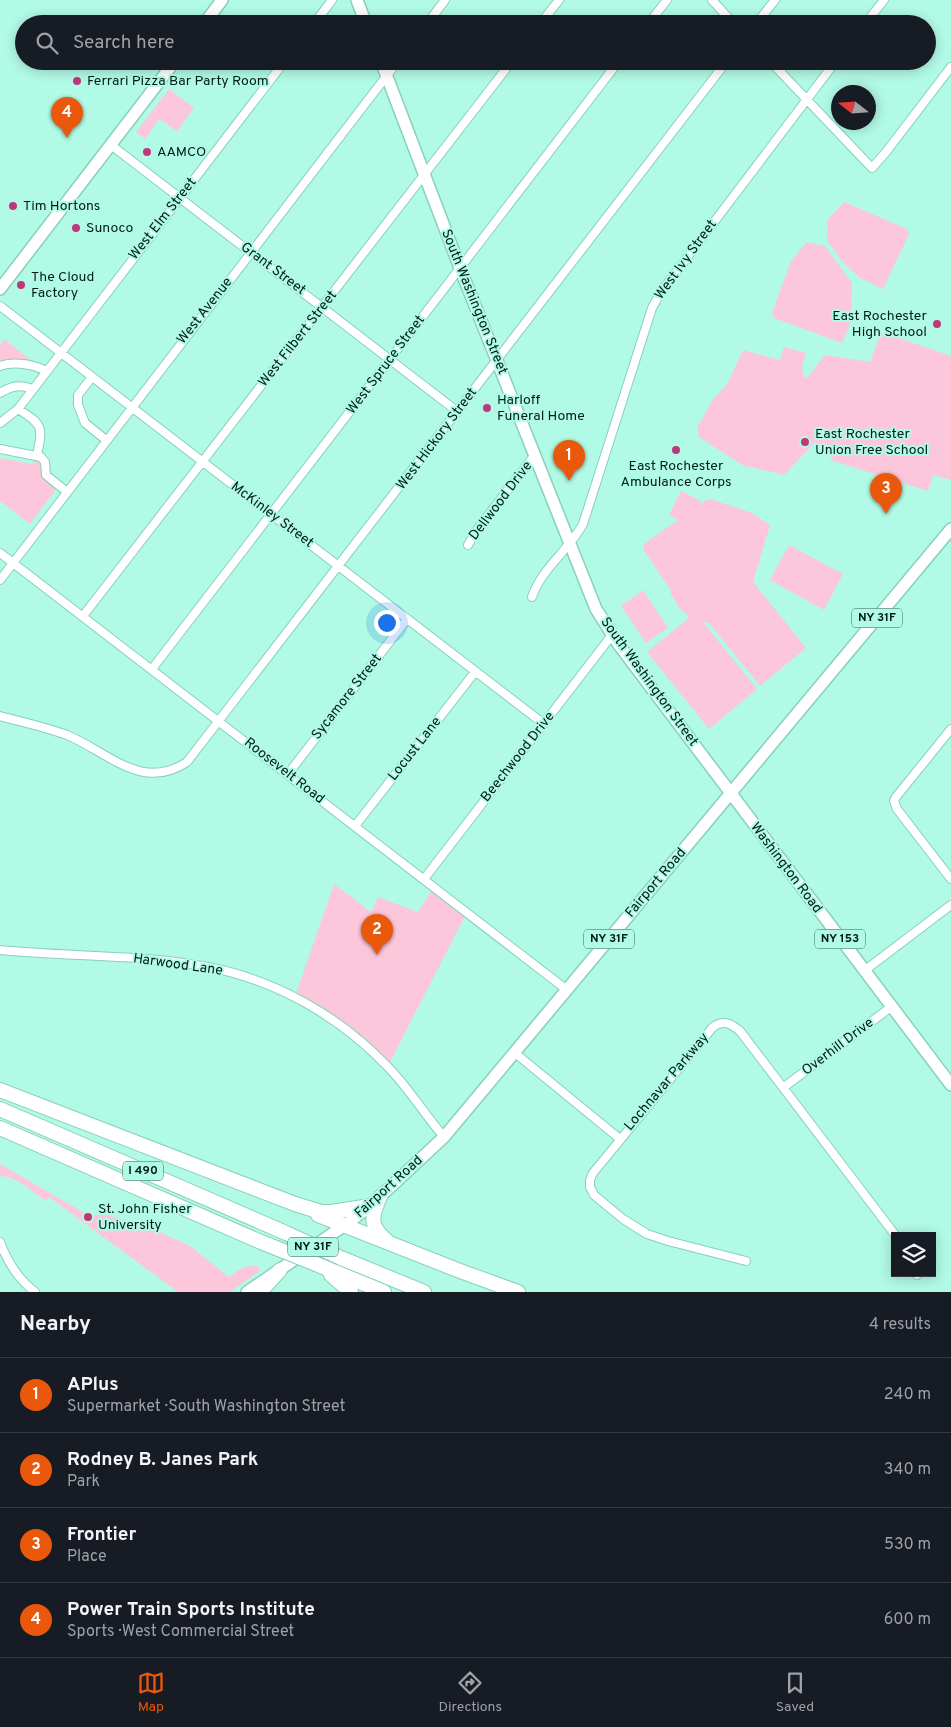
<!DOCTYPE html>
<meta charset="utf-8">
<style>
:root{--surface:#171b24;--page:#20242c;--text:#f1f3f6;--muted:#9ea1a6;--line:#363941;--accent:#ea580c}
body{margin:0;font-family:Overpass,sans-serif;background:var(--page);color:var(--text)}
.controls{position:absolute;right:15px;bottom:15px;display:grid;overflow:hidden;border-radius:0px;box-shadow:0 2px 12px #0003}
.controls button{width:45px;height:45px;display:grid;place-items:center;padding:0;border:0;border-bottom:1px solid var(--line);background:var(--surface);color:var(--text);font:25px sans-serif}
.compass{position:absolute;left:831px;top:85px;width:45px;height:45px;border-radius:50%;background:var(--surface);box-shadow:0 2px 12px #0003;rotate:287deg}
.you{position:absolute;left:386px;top:622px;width:18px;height:18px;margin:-12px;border:4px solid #fff;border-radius:50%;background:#1a73e8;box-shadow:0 0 0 8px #1a73e833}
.badge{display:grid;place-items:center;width:32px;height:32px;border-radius:50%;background:var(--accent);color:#fff;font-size:16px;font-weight:700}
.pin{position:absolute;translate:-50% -41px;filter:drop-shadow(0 1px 2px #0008)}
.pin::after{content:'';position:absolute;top:26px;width:18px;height:15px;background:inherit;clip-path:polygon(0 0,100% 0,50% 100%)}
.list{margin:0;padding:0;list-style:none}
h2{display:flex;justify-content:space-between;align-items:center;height:65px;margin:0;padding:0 20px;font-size:21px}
h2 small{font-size:16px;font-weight:400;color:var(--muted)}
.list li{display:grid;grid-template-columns:32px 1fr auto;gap:15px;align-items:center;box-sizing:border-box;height:75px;padding:0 20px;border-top:1px solid var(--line)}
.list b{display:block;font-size:19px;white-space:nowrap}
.list p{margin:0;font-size:16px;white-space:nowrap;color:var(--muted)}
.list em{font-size:16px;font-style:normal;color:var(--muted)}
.icon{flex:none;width:28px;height:28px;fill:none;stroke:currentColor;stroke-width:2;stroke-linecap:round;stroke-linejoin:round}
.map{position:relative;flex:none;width:951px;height:1292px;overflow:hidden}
.search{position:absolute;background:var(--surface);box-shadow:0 2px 12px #0003;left:15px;right:15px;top:15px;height:55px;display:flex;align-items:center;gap:12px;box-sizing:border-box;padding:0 18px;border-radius:28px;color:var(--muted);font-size:19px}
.sheet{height:365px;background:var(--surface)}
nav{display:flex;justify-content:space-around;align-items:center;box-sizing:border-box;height:70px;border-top:1px solid var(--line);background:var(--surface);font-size:14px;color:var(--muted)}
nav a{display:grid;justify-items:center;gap:2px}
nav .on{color:var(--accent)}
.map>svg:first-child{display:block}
.green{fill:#fcc7da}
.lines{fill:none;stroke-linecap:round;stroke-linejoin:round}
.street-casing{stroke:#88d0bd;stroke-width:10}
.primary-casing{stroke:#88d0bd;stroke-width:14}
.highway-casing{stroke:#88d0bd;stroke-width:16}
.street{stroke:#fff;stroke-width:8}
.primary{stroke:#fff;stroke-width:11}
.highway{stroke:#fff;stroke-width:14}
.highway-bridge-casing{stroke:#88d0bd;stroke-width:16;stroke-linecap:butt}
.highway-bridge{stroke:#fff;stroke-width:14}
.poi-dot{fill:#be3777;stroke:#b1fae6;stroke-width:2}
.labels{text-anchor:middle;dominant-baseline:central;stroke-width:4;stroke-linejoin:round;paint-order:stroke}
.shield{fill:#b1fae6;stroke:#366056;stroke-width:1}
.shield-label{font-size:12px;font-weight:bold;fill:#011e18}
.poi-label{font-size:14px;fill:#011e18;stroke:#b1fae6;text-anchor:start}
.street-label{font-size:14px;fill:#011e18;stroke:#b1fae6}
</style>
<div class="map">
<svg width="951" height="1292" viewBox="0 0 951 1292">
<rect width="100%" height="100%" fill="#b1fae6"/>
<path class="green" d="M169 89 194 108 177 131 159 119 145 139 136 132Z
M844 202 907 229 909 234 883 289 860 278 840 259 827 240 828 219Z
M807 242 825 246 852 283 851 322 842 343 774 318 772 313 791 261Z
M881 332 951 356V480L933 475 928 491 831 460 832 457 821 454 822 450 816 448 815 442 784 475 742 465 699 437 697 428 713 399 728 383 743 350 780 360 784 347 806 353 802 367 804 377H808L825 355 870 362Z
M4 339 36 364 0 363V345Z
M0 458 33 464 34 459C43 461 41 469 43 476L57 488 30 524 0 501Z
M681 491 701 501 699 505 708 499 713 500 752 513 770 525 753 582 806 648 760 686 709 623 703 622 757 689 709 729 647 652 689 618 684 611 682 612 670 593 672 592 643 549 644 544 678 520 669 515Z
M789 545 843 574 824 610 770 580Z
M643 590 668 628 646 643 621 606Z
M334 884 371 912 378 897 418 912 432 890 465 916 389 1064C365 1037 329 1010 296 994Z
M0 1164 88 1215H106L143 1224 190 1246 229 1277C239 1269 244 1265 258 1266L260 1271 230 1292H178L49 1197 46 1201C32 1192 17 1176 0 1176Z"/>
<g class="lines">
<g class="street-casing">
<path id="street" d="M712 0 734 24
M314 24 332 0
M427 24 445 0
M540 24 559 0
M648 24 667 0
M756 24 775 0
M865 24 884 0
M770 61 872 168 886 152 951 67
M111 145 458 412
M0 306 544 724
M0 366C14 361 33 364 46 371
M92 377 78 395V405L85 423 106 440
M0 393C11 386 20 384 32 389
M0 423 18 409
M0 449 41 457 45 462 46 475 67 492
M37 455C43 426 43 425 18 409L285 61
M468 545 476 531 534 456
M0 553 567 990
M0 580 398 61
M532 597C541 569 569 550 583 524L652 308 661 292 836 61
M83 616 512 61
M152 669 619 61
M0 716C22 722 45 727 67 735 108 752 142 792 187 762L727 61
M951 729 896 797 894 801 897 809 951 879
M288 774 407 619
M355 826 475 672
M424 879 612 635
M0 950C69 957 139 954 208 967 276 980 339 1016 387 1066 409 1088 424 1114 444 1137
M864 971 951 905
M515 1053 620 1139
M784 1087 891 1007
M0 1242C7 1261 18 1279 35 1292
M746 1261 668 1241 647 1234 623 1219 594 1195 590 1187V1180L593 1173 713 1027C724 1019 731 1024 740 1031L896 1236
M916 1273 917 1275"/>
</g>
<g class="primary-casing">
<path id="primary" d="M357 0 366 24
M204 24 222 0
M381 61 460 268 596 609 619 645 951 1085
M0 289 175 61
M247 1292 345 1225 370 1206 444 1137 951 529"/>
</g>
<g class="highway-casing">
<path id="highway" d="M0 1090 295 1204 321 1212H331L370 1206
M0 1109 286 1233
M0 1128 261 1242
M380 1197C371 1217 369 1226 387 1241
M318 1215 460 1271 518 1292
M341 1258 424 1292
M316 1264 384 1292
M331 1275 351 1292
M260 1292 280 1270"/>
</g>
<use href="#street" class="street"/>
<use href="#primary" class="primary"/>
<use href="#highway" class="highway"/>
<g class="highway-bridge-casing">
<path id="highway-bridge" d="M286 1233 341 1258
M261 1242 316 1264"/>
</g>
<use href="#highway-bridge" class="highway-bridge"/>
</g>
<g class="poi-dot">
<circle cx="77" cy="81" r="5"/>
<circle cx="147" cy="152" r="5"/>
<circle cx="13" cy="206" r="5"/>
<circle cx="76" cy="228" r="5"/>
<circle cx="21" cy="285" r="5"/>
<circle cx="937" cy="324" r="5"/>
<circle cx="487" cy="408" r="5"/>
<circle cx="805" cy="442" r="5"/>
<circle cx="676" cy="450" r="5"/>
<circle cx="88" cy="1217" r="5"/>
</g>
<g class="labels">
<g class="shield">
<rect x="852" y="608.5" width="50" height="19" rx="4"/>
<rect x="584" y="929.5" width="50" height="19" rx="4"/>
<rect x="815" y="929.5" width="50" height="19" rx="4"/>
<rect x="123" y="1161.5" width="40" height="19" rx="4"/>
<rect x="288" y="1237.5" width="50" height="19" rx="4"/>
</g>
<g class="shield-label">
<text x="877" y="618">NY 31F</text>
<text x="609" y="939">NY 31F</text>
<text x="840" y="939">NY 153</text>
<text x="143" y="1171">I 490</text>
<text x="313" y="1247">NY 31F</text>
</g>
<g class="poi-label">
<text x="87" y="81">Ferrari Pizza Bar Party Room</text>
<text x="157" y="152">AAMCO</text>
<text x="23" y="206">Tim Hortons</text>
<text x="86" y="228">Sunoco</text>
<text x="31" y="277">The Cloud<tspan x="31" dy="16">Factory</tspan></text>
<text x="927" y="316" text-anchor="end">East Rochester<tspan x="927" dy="16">High School</tspan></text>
<text x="497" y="400">Harloff<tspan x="497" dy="16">Funeral Home</tspan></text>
<text x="815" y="434">East Rochester<tspan x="815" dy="16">Union Free School</tspan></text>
<text x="676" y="466" text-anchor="middle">East Rochester<tspan x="676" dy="16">Ambulance Corps</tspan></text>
<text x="98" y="1209">St. John Fisher<tspan x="98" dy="16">University</tspan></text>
</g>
<g class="street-label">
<text transform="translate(163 219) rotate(-52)">West Elm Street</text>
<text transform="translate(686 260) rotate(-54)">West Ivy Street</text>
<text transform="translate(273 269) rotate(37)">Grant Street</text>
<text transform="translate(474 302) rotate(68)">South Washington Street</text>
<text transform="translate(205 311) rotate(-52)">West Avenue</text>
<text transform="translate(298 339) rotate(-52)">West Filbert Street</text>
<text transform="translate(386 365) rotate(-53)">West Spruce Street</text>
<text transform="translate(437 439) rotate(-53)">West Hickory Street</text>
<text transform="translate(501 501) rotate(-53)">Dellwood Drive</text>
<text transform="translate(272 515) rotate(37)">McKinley Street</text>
<text transform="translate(649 682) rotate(54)">South Washington Street</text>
<text transform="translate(347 697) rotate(-52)">Sycamore Street</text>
<text transform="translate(415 749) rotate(-52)">Locust Lane</text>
<text transform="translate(518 757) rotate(-52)">Beechwood Drive</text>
<text transform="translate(284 771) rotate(38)">Roosevelt Road</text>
<text transform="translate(786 868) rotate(53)">Washington Road</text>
<text transform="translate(656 883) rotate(-50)">Fairport Road</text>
<text transform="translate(178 965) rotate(8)">Harwood Lane</text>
<text transform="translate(838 1047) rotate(-37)">Overhill Drive</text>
<text transform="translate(667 1082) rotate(-50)">Lochnavar Parkway</text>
<text transform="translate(389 1187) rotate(-42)">Fairport Road</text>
</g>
</g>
</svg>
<div class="controls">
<button><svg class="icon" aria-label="layers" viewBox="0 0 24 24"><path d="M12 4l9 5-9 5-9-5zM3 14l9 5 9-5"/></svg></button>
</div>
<svg class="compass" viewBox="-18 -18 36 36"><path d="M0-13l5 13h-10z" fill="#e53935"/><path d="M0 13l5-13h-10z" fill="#9ea1a6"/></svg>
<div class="you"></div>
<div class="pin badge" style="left:569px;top:481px">1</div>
<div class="pin badge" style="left:377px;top:955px">2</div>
<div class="pin badge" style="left:886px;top:514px">3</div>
<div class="pin badge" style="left:67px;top:138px">4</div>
<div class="search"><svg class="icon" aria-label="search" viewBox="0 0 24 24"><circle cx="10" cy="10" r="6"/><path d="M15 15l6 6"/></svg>Search here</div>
</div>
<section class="sheet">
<h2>Nearby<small>4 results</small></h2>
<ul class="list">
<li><span class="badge">1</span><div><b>APlus</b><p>Supermarket · South Washington Street</p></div><em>240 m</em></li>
<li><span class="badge">2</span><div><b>Rodney B. Janes Park</b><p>Park</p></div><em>340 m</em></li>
<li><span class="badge">3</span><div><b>Frontier</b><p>Place</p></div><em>530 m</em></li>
<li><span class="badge">4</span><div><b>Power Train Sports Institute</b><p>Sports · West Commercial Street</p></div><em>600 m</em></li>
</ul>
</section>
<nav>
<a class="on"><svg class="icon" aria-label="map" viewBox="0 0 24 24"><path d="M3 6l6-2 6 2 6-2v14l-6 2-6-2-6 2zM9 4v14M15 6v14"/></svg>Map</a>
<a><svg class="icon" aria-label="directions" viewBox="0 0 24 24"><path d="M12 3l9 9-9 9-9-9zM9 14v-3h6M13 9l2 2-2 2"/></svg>Directions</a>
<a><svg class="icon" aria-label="saved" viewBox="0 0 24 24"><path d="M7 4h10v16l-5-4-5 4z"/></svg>Saved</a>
</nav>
